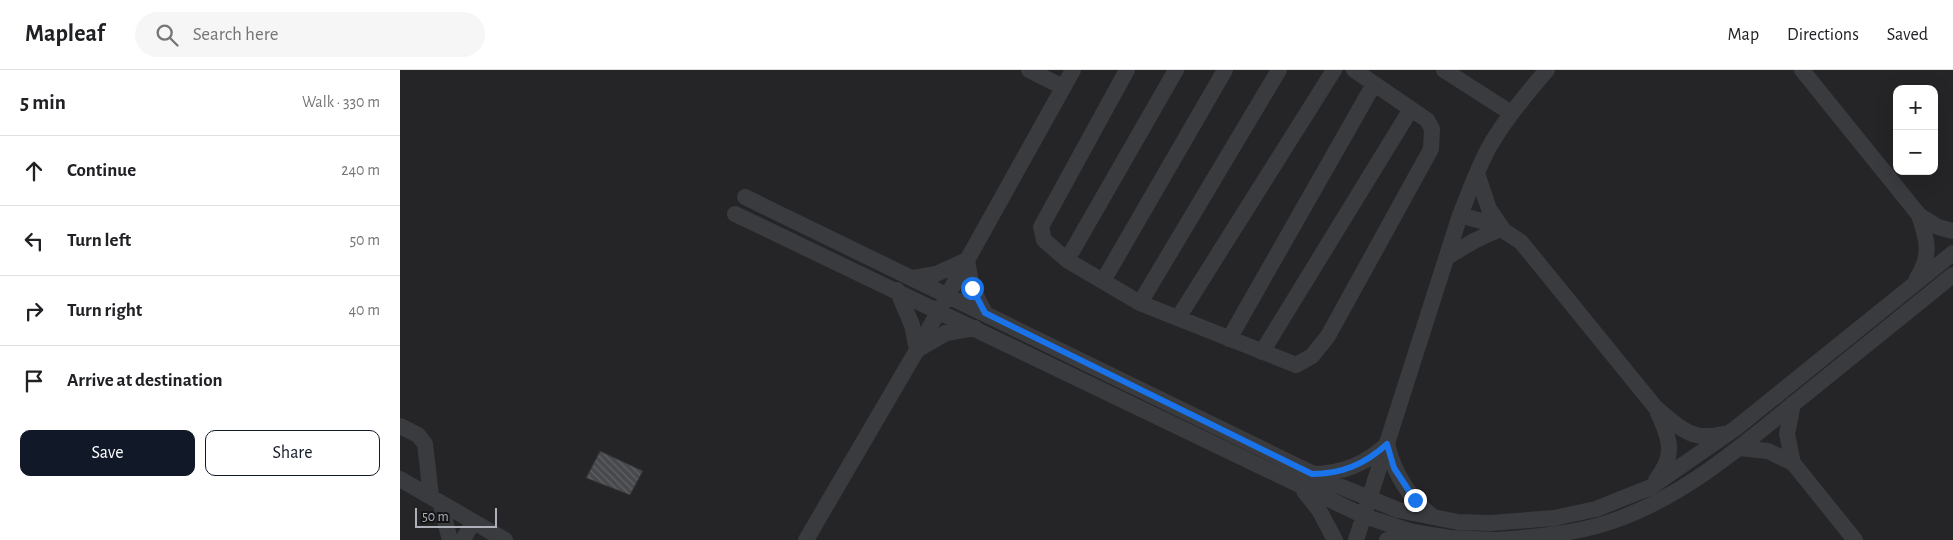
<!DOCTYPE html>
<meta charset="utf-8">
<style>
:root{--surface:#fff;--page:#f6f6f6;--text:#202124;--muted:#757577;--line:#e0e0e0;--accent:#111827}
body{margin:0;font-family:"Alegreya Sans",sans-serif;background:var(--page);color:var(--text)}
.controls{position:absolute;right:15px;top:15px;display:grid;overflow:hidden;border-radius:10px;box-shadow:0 5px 20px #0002}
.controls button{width:45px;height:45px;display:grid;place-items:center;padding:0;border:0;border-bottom:1px solid var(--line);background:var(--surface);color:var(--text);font:25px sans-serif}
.scale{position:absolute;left:15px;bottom:12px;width:82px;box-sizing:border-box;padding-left:5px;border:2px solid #adb0b9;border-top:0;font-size:14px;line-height:18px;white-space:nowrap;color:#adb0b9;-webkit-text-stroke:4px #141415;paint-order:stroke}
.stop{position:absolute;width:15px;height:15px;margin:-11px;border:4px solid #1a73e8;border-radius:50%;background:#fff}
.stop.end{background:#1a73e8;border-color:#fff;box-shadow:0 1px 5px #0008}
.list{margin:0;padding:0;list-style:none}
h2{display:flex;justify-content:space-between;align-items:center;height:65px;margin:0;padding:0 20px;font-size:21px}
h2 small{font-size:16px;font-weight:400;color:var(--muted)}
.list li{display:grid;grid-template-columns:32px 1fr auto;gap:15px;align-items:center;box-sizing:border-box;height:70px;padding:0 20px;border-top:1px solid var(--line)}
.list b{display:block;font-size:19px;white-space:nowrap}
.list em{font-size:16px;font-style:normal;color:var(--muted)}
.actions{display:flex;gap:10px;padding:15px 20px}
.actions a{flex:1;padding:11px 0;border:1px solid var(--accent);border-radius:10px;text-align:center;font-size:18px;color:var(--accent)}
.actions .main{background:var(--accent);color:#fff}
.icon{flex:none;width:28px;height:28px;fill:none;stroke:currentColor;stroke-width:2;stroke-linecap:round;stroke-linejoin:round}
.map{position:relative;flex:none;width:1553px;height:470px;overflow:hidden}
header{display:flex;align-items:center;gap:30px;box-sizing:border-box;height:70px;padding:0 25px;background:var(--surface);border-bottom:1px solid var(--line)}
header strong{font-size:24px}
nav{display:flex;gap:28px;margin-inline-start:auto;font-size:18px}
.search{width:350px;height:45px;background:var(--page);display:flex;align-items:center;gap:12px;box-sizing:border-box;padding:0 18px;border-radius:28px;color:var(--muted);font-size:19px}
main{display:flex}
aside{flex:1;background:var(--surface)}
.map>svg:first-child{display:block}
.built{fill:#252527;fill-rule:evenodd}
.building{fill:url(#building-back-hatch);stroke:#333336}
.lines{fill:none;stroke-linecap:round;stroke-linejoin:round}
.minor{stroke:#3a3b3f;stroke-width:16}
.route{stroke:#1a73e8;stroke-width:6}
</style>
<header>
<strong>Mapleaf</strong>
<div class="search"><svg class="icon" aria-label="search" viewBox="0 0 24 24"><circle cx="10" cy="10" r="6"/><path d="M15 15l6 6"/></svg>Search here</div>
<nav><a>Map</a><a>Directions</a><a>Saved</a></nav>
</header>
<main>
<aside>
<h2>5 min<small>Walk · 330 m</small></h2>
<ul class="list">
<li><svg class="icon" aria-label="ahead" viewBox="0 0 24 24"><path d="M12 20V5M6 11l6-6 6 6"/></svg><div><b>Continue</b></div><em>240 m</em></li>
<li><svg class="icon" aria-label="left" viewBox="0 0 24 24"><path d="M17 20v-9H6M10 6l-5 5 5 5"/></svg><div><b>Turn left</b></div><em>50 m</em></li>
<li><svg class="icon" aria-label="right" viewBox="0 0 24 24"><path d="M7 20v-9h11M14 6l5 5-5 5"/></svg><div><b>Turn right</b></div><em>40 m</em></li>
<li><svg class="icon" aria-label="arrive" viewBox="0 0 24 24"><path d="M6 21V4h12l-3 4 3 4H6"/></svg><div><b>Arrive at destination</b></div></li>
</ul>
<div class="actions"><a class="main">Save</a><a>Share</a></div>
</aside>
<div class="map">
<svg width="1553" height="470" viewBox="0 0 1553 470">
<defs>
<pattern id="building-back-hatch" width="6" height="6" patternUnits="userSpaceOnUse" patternTransform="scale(1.25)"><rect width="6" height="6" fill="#48494d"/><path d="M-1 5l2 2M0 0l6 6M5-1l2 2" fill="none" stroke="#606165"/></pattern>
</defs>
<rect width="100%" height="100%" fill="#19191a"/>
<path class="built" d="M0 0H1553V470H0ZM1497 19H1534V101H1497Z"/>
<path class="building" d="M200 381 243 401 230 425 186 408Z"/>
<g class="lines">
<path class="minor" d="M629 0 663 17
M727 0 641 157 644 170 667 190 740 233 896 295 912 286 928 266 1031 79 1032 59 1027 50 954 0
M1044 0 1111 43
M1402 0 1519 145C1527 169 1532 185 1517 208
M345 127 932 413 998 440 1058 452 1091 453 1154 448 1196 439 1251 417 1336 358 1553 183
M335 144 964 446 1013 462 1050 468 1096 470
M1060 145 1095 155 1121 172 1256 338C1279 357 1291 372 1323 364
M1519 145 1538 157 1553 161
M1047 187 1074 171 1102 158 1089 139 1077 103
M667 190 776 0
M513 208 536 204 567 190 572 218 585 243
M703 211 825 0
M497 220 512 255 517 280 546 263 575 258
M740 233 879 0
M778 248 934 0
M829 269 974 14
M862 282 1011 39
M1393 334 1387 364 1393 393
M0 356 18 365 25 374 31 426
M1339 378 1368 381 1393 393 1455 470
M912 404C942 404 966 394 987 374 994 403 1008 427 1032 446
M0 409 105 470
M1256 410C1276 385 1270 369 1258 343
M904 421 919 440 935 470
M40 432 50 470
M63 470 73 452
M406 470 517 280 673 0
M956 470 1060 145C1070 121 1078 96 1091 74 1107 47 1127 23 1147 0
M987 470 1013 462
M1098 470C1135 467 1174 464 1210 452 1282 428 1339 378 1397 331 1449 289 1501 247 1553 205"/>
</g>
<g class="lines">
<path class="route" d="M572 218 585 243 912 404C942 404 965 394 987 374L994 398 1015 430"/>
</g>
</svg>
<div class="controls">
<button>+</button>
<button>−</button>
</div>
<div class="scale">50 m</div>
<div class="stop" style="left:572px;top:218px"></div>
<div class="stop end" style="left:1015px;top:430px"></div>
</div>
</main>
